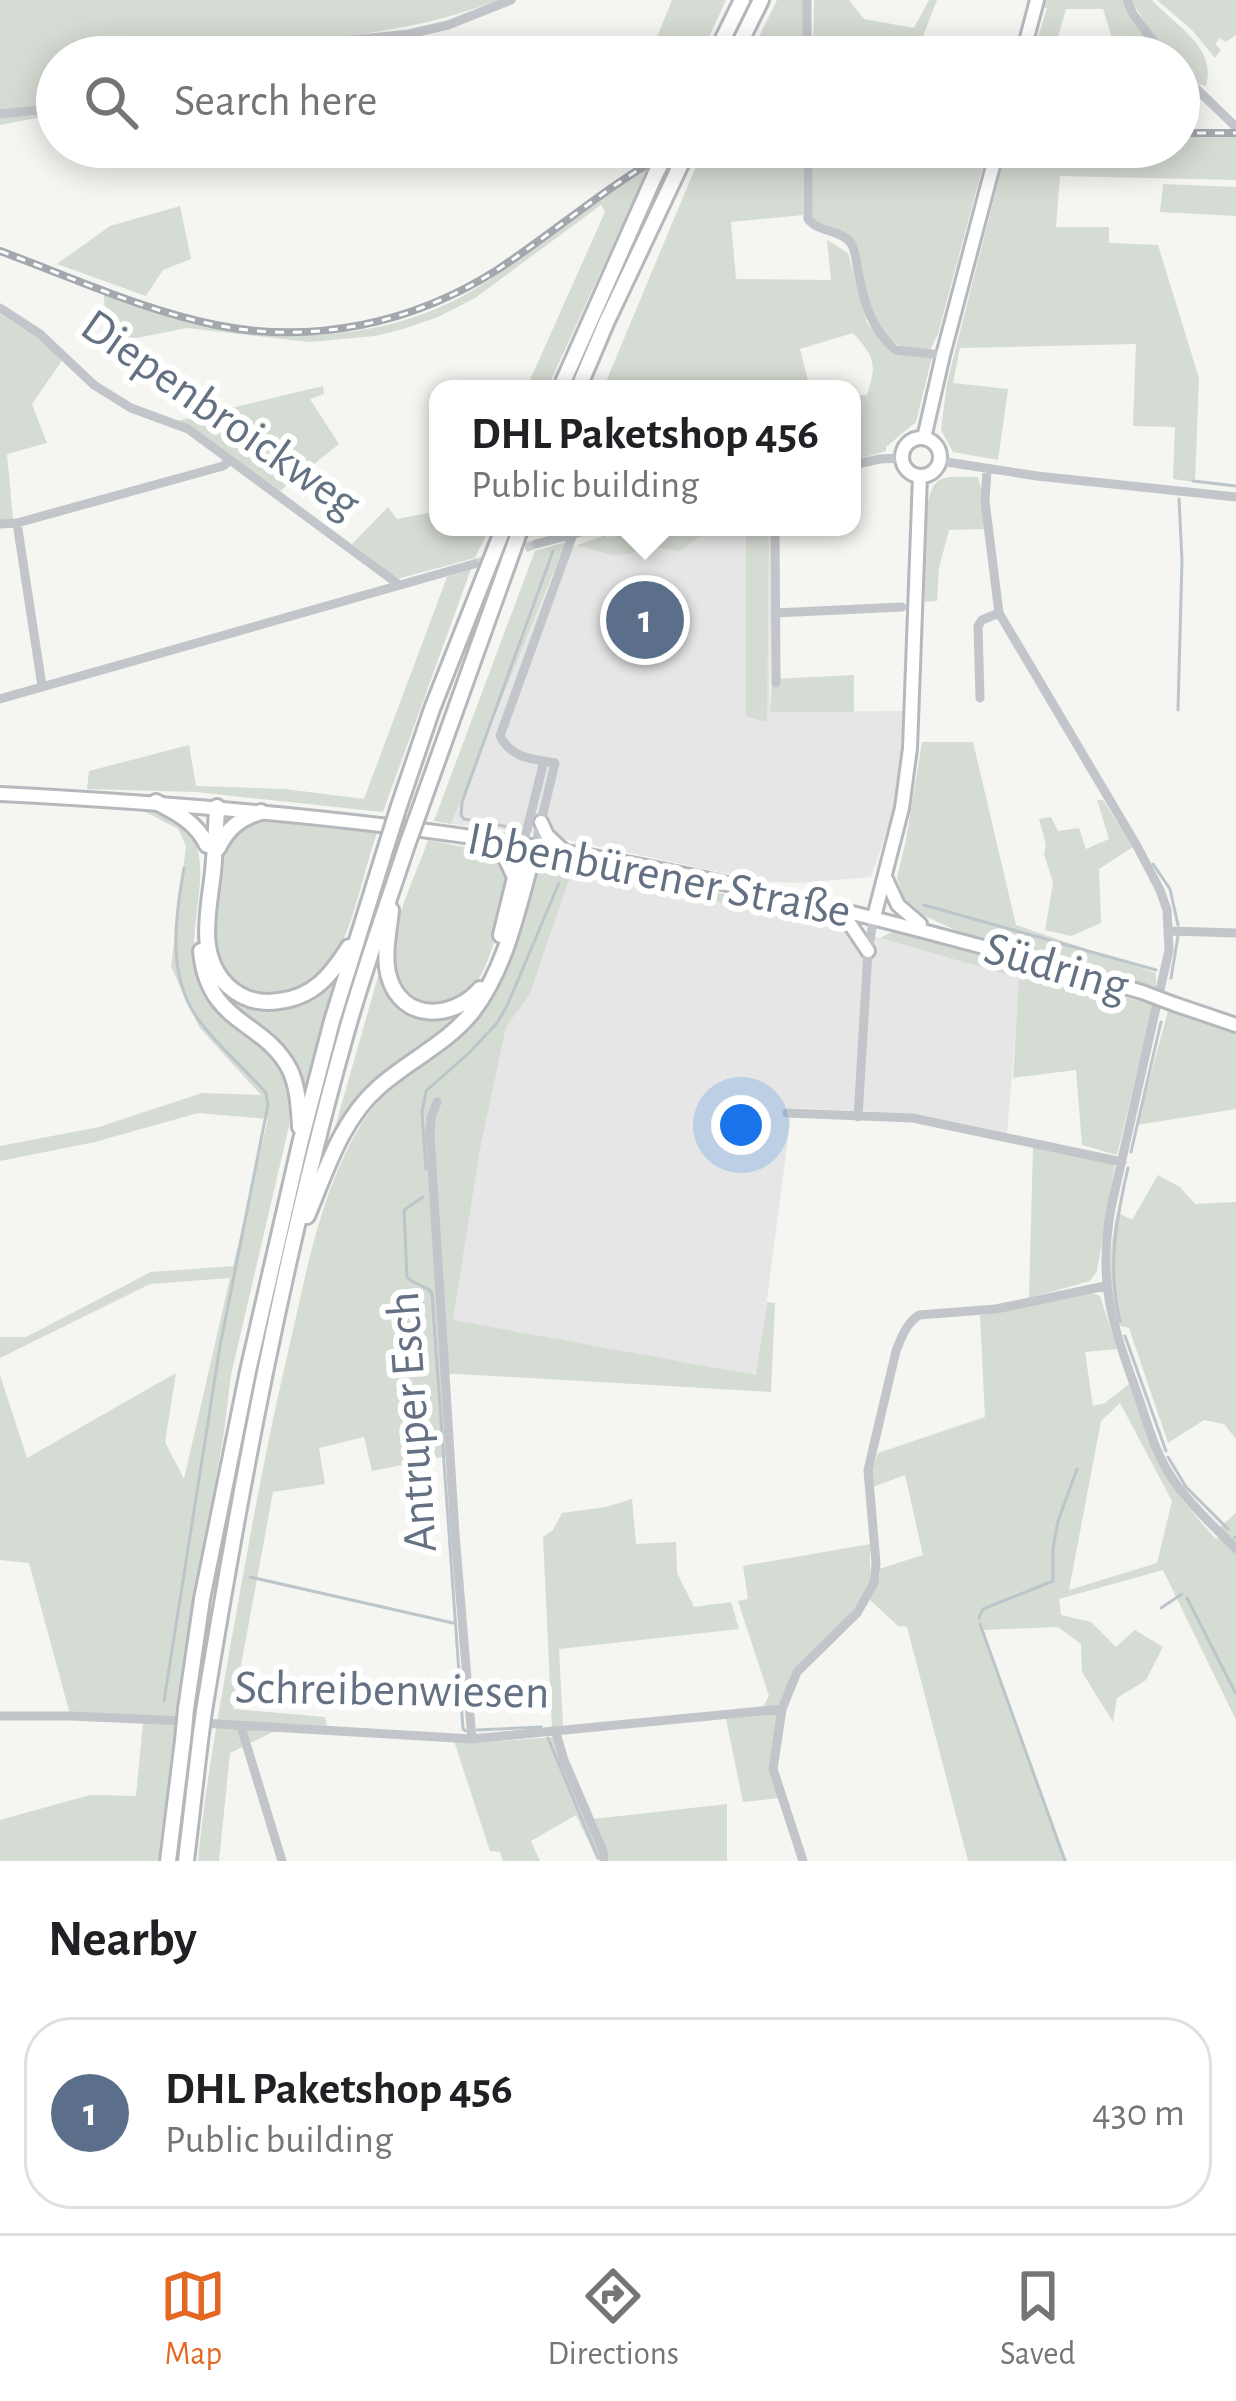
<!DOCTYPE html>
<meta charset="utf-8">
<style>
:root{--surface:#fff;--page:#f2f2f2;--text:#202124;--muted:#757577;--line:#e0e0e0;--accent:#e46823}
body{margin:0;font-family:"Alegreya Sans",sans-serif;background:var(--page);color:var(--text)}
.you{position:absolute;left:741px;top:1125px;width:42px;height:42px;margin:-30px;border:9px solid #fff;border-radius:50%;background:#1a73e8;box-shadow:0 0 0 18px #1a73e833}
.badge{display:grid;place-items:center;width:78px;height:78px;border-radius:50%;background:var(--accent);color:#fff;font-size:39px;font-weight:700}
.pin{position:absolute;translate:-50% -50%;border:6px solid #fff;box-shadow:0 3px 12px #0006}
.popup{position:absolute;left:429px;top:380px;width:432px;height:156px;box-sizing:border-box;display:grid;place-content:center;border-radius:24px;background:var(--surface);filter:drop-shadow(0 3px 9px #0005);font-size:39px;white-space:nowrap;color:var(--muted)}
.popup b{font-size:45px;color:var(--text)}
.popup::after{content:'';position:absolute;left:50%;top:100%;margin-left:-24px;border:24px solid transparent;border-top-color:var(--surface)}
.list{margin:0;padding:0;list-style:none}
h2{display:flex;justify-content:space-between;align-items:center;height:156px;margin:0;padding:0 48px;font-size:51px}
h2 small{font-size:39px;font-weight:400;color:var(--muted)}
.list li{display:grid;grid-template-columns:78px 1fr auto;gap:36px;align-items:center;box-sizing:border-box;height:192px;margin:0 24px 24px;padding:0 24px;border:3px solid var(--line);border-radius:48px}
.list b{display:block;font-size:45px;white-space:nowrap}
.list p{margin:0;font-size:39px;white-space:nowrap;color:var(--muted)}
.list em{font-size:39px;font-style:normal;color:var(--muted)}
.icon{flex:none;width:66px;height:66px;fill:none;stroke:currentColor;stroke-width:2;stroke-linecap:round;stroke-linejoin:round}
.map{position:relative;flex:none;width:1236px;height:1861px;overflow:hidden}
.search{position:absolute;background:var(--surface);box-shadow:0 6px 30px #0003;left:36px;right:36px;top:36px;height:132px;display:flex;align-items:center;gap:30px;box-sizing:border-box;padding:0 42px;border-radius:66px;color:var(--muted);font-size:45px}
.sheet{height:372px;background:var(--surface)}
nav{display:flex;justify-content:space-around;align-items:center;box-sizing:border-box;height:168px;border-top:3px solid var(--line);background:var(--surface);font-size:33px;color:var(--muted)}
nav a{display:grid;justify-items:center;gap:6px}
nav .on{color:var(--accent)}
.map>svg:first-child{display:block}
.built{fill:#e5e6e5}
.green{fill:#d5dcd3;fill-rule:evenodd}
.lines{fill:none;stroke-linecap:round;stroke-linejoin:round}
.stream{stroke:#bbc5ca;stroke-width:3}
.minor-tunnel{stroke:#d1d4d6;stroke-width:9;stroke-dasharray:9 4.5;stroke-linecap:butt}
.major-casing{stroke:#b5b8bd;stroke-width:18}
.highway-casing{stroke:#b5b7bb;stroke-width:20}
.minor{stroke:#c2c5c9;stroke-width:9}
.major{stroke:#fff;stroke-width:12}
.highway{stroke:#fff;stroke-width:14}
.rail-casing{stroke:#a3a7ae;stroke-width:8}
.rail{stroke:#fff;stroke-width:3;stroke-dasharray:9;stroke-linecap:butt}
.major-bridge-casing{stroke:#b5b8bd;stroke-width:18;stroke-linecap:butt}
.highway-bridge-casing{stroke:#b5b7bb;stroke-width:20;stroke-linecap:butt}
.major-bridge{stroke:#fff;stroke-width:12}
.highway-bridge{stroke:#fff;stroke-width:14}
.labels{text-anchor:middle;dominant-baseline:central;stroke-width:12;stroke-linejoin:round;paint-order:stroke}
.street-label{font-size:48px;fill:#647183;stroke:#fff}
</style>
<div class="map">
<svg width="1236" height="1861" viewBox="0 0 1236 1861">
<rect width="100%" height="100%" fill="#f5f5f1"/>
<path class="built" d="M639 527H772L770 712 907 711 898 799 871 877 797 883 763 881 535 833 451 824 564 549Z
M572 871 866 934 1020 978 1007 1133 917 1114 792 1108 757 1375 453 1320 480 1150 506 1026 530 994Z"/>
<path class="green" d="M0 0H499C403 37 297 42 195 49L171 57H57V114L0 125Z
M672 0H726L700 57H649Z
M777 0H805L804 57H749Z
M814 0H849L864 19 914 28 929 0H937L915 57H813Z
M1042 0H1122L1157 56 1118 57 1103 9H1066L1052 57H1032L1047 8 1040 6Z
M1131 0H1152C1175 26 1217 46 1206 86L1198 84 1179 66V57H1170L1156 40Z
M1157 0H1236V35L1226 42 1220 38 1215 44 1221 50 1215 58 1192 30Z
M1179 135 1236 136V180L1060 176 1056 227H1109V243L1158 245 1199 378 1195 482 1173 479 1175 427 1133 426 1136 344 960 348 953 383 1008 389 998 460 953 452 941 430 947 383 1007 147H1179Z
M704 147H803V215L731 222 736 279 831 280 827 240 848 253 867 323 892 354 932 357 916 422 886 447V451L852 461V396L867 395C877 364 875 357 853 333L800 349 810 389H771L764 382 745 386V389H603Z
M813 147H988L938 334 930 350C921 348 908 349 900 346 868 333 864 279 859 251L816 223 811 215Z
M648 168 547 389H526L605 212 601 205 475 298 438 317 403 329 375 336 309 342 187 328 106 344 104 294C132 303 161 316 190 323 283 345 392 340 475 289 535 252 586 202 648 168Z
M1163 184 1236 187V216L1160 212Z
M180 206 191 259 163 270 146 296 57 264 110 226Z
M0 314 37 337 63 359 32 404 47 443 7 454 13 519 0 520Z
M323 386 324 394 310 399 339 444 280 491 177 421Z
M949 477H978L982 491 984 529 949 530 939 568 937 601 925 602C925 577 922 505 933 487 938 479 941 479 949 477Z
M388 507 397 519 438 511V527H490L475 558 397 579 352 544Z
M634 527C647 532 704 527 726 527L707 532 679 551 649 546 629 554 612 555 577 545 606 535 607 539 616 537V532L618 531 621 535 627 533 626 528Z
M746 527H769L767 722 746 716Z
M566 542 451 824 434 821 535 551Z
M471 569 383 812 196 792 87 789 89 771 189 745 196 786 285 789 364 799 447 577Z
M854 675V712H770L772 679Z
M922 742H973L1016 925 1156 973V989L961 933 921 914 904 898 897 878 906 840Z
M1097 800H1103L1133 847 1099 869 1101 923 1071 936 1045 930 1053 883 1044 854 1046 845 1039 819 1051 817 1058 831 1079 828 1086 849 1109 839Z
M142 810C244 824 176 920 199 986 215 1031 279 1042 289 1089 292 1100 289 1115 289 1126L231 1375 224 1432 179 1693 158 1861H0V1820L90 1795 136 1796 143 1722 71 1718 29 1563 0 1560V1375L27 1458 176 1373 165 1442 184 1479 230 1278 150 1284 0 1358V1337H26L151 1272 233 1266 268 1119 198 1113 95 1142 0 1161V1146L99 1127 202 1093 261 1095 199 1027 171 967 186 846 178 829Z
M266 821 377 833C362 874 353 937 325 972 314 987 295 992 277 995 248 1000 222 981 214 952 209 932 214 908 217 888 219 869 220 850 233 835 243 825 253 823 266 821Z
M428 840 490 852 498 857 508 873C503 908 496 951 477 982 453 1024 393 1004 393 957 393 917 416 876 428 840Z
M549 859 819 913 847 930 572 871 530 994 506 1027 480 1150 453 1320 756 1375 767 1302 775 1303 771 1392 441 1373 447 1456 372 1471 364 1437 319 1448 325 1484 273 1492 233 1709 325 1717 327 1726 289 1724 230 1753 219 1861H198C205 1786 219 1711 232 1637 249 1541 266 1446 288 1352 306 1276 319 1195 359 1128 385 1084 416 1074 453 1044 504 1002 519 927 539 867Z
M894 931 1153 1005 1117 1155 1082 1145 1076 1070 1013 1078 1019 978 880 938Z
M383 959 386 975 416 1010 472 1003 465 1017 392 1072 328 1152Z
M209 966 265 1006 337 974 303 1099 299 1084 213 989Z
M1168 1011 1236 1031V1109L1137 1125Z
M1033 1147 1115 1164 1097 1271 1090 1281 1029 1298Z
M1158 1175 1180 1187 1195 1204 1236 1202V1439L1224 1424 1204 1420 1168 1443 1129 1328 1117 1325C1109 1286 1108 1251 1117 1212L1132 1220Z
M1092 1293 1100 1296 1117 1349 1085 1352 1093 1406 1105 1403 1129 1384C1141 1418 1153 1454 1172 1485 1184 1504 1201 1522 1216 1539L1224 1532 1220 1527 1236 1513V1720L1163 1570 1059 1599 1061 1615 1091 1622 1116 1647 1135 1630 1163 1647 1146 1680 1117 1698 1113 1722 1082 1672 1081 1644 1058 1627 982 1630 1067 1861H968L907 1627 898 1626 868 1598 880 1575 879 1569 923 1555 905 1475 873 1487 872 1470 878 1453 985 1417 980 1315ZM1120 1403 1172 1501 1157 1563 1069 1590 1101 1421Z
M632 1499 636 1544 676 1542 677 1573 694 1607 731 1602 739 1629 559 1649 563 1727 552 1728 543 1537 553 1530 562 1513 606 1507Z
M870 1544V1583L852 1612 793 1673 770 1768 779 1798 743 1802 726 1719 763 1707 769 1696 738 1601 748 1599 743 1566Z
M553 1737 599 1852 598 1861 576 1815 531 1841 540 1861H503L500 1852 490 1851 454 1741 473 1743Z
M727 1804V1861H609L593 1819Z"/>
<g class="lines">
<path class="stream" d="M1193 481 1236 486
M560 532 570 527
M1178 710 1182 561 1179 499
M516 828 464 819 461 815 462 802 553 551
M1153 864 1170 889 1178 925
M924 905 1156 970
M1171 978 1178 936
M1131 1152 1161 1022
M426 1169 422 1112 426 1091 469 1053 497 1023 507 1006 559 883
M423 1197 404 1210 407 1277C414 1286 427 1284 432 1294L463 1729 466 1731
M1120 1321C1107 1268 1116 1220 1128 1168
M1125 1336 1166 1451
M1168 1457 1186 1487 1228 1529
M1235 1537 1236 1538
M250 1577 453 1623
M1187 1598 1236 1694
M1161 1608 1182 1594
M979 1618 983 1609 1053 1581V1548L1058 1521 1077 1469
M980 1624 1065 1861
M164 1701 220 1346 268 1105 266 1093C245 1069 220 1048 201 1023 166 979 175 921 184 868
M477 1730 541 1727
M548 1738 598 1858"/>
<path class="minor-tunnel" d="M474 564 536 544"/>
<g class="major-casing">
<path id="major" d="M1022 57 1037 0
M924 438 943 355 998 147
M902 457a19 19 0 1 1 38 0a19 19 0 1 1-38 0Z
M0 794C175 803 350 817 524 845 733 879 938 932 1142 992
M541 822 547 835 565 852
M886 879 898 905 920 924
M837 912 848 921 868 951
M874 917 902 808 910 748 920 476
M1174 1004 1236 1025"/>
</g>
<g class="highway-casing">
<path id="highway" d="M714 57 742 0
M733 57 761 0
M560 389 655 175
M578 389 606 323 689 147
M156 802C177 813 196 822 207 845
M399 806 432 709 504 527
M217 807C216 829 215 850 213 872 209 910 196 956 228 986 242 999 260 1004 279 1001 314 997 331 975 349 947
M420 809 521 527
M485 839 506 858 514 875
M218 848C228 828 240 818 261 812
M391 910C389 931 383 956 389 977 402 1022 453 1020 480 989
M501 935 523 845
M201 951C208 1026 264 1019 290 1070 298 1087 299 1109 300 1127
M307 1216C326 1171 341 1120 379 1087 409 1060 447 1044 473 1011 508 965 519 902 535 847
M186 1709 202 1599 248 1371 300 1144 332 1021 387 844
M204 1711C241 1484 283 1258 345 1037 363 972 386 909 407 845
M168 1861 183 1740
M186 1861 200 1741"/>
</g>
<path class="minor" d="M807 0V57
M1127 0 1133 14 1165 57
M187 57 409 34 448 25 511 0
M1179 72 1236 127
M0 114 57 108
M808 147V219C819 233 839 229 850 242 856 249 856 262 858 271 864 302 870 327 895 350L943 355
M0 308 40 334 94 385 131 408 188 429 398 584
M940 461 1037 476 1236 497
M852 465 880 459 902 458
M987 469 985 501 999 613 1137 846 1160 890 1167 910 1169 950 1111 1208C1097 1285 1113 1325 1138 1396 1148 1425 1156 1456 1174 1481 1191 1506 1215 1527 1236 1549
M17 523 42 686
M0 524 17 523 223 466 230 460
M775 527 776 683
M536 544 600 527
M775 613 902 607
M980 698 978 626 982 620 999 613
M0 699 474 564
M523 845 544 761
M535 847 555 763C532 759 511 758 500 736L573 534
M1170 931 1236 933
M437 1102 431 1118 430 1135 455 1534 472 1739
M787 1113 913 1118 1122 1162
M858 1117 868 951 874 917
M0 1716H70L185 1721
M202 1723 472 1739 782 1709
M241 1727 282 1861
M556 1733 564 1760 603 1851 604 1861
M803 1861 773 1769 782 1709 797 1672 857 1613 874 1583 876 1563 868 1470 896 1351C902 1336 906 1324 919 1315L996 1309 1105 1286"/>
<use href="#major" class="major"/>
<use href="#highway" class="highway"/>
<g class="rail-casing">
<path id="rail" d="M1179 133H1236
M0 251C71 277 142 310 216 325 313 345 414 323 497 270 558 230 612 181 678 147"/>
</g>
<use href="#rail" class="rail"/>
<g class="major-bridge-casing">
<path id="major-bridge" d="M1142 992 1174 1004"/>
</g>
<g class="highway-bridge-casing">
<path id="highway-bridge" d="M655 175 669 147
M387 844 399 806
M407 845 420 809
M183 1740 186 1709
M200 1741 204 1711"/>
</g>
<use href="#major-bridge" class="major-bridge"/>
<use href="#highway-bridge" class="highway-bridge"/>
</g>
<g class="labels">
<g class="street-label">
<text transform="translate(220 415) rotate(35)">Diepenbroickweg</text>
<text transform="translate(659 876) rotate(11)">Ibbenbürener Straße</text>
<text transform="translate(1056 968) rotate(16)">Südring</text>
<text transform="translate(413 1422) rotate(-94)">Antruper Esch</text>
<text transform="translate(392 1691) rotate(1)">Schreibenwiesen</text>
</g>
</g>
</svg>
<div class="you"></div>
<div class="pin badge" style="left:645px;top:620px;background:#5c6f8a">1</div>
<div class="popup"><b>DHL Paketshop 456</b>Public building</div>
<div class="search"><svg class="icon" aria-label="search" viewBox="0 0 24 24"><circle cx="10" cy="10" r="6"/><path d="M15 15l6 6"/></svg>Search here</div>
</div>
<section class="sheet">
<h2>Nearby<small></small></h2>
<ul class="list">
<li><span class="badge" style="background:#5c6f8a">1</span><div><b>DHL Paketshop 456</b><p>Public building</p></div><em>430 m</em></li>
</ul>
</section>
<nav>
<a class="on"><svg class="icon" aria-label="map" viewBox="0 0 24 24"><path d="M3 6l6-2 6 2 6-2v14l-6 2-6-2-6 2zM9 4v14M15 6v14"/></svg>Map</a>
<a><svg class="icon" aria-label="directions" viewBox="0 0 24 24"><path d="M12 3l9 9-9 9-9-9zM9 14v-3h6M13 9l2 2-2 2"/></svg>Directions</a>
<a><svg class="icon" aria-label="saved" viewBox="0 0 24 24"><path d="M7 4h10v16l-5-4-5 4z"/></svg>Saved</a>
</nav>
